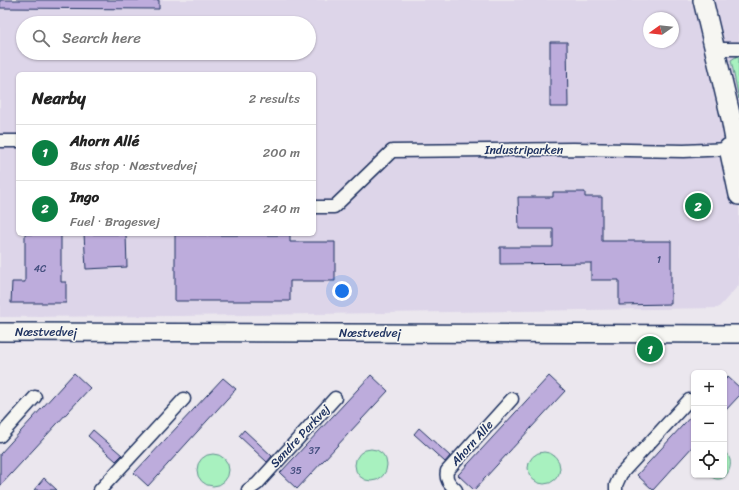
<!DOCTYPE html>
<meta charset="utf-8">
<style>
:root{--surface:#fff;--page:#f2f2f2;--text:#222;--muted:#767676;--line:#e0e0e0;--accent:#0b8043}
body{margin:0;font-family:Sriracha,sans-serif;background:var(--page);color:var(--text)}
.controls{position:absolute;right:12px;bottom:12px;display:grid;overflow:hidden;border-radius:6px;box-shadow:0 1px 3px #0004}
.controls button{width:36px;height:36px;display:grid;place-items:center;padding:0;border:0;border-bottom:1px solid var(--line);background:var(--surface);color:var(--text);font:20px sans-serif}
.compass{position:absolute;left:643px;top:12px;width:36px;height:36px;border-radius:50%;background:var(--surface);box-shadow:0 1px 3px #0004;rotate:255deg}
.you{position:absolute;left:342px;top:291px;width:14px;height:14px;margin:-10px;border:3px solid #fff;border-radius:50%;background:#1a73e8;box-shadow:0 0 0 6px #1a73e833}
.badge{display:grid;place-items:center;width:26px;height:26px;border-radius:50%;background:var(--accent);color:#fff;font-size:13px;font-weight:700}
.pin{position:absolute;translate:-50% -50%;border:2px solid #fff;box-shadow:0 1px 4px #0006}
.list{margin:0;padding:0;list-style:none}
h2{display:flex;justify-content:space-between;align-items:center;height:52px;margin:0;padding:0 16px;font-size:17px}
h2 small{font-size:13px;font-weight:400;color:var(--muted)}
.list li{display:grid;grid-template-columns:26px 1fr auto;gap:12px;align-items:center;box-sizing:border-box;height:56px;padding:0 16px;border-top:1px solid var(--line)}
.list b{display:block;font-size:15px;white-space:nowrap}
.list p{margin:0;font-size:13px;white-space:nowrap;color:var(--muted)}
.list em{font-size:13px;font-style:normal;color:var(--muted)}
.icon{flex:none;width:22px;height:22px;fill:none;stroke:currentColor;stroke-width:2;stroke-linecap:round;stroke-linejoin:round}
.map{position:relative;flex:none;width:739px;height:490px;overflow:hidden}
.search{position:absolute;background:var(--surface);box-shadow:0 1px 3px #0004;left:16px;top:16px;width:300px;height:44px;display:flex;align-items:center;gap:10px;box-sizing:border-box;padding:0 14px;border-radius:22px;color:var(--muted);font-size:15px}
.panel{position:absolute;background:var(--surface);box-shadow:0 1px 3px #0004;left:16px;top:72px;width:300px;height:164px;border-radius:6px}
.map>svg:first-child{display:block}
.built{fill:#ddd5e9;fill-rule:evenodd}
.green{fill:#a8f1bf;stroke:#62908e}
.building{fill:#bdacdc;stroke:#1b2f5e}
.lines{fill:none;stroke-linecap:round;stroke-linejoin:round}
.street-casing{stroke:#1b2f5e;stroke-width:15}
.secondary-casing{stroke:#1b2f5e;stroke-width:20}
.primary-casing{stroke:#1b2f5e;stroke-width:22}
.street{stroke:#f6f6f2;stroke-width:12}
.secondary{stroke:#f6f6f2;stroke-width:17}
.primary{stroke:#f6f6f2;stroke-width:19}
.labels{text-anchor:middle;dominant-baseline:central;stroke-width:3;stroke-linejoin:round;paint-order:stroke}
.number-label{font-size:10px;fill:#444e7e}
.street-label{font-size:12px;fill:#1b2f5e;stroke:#f6f6f2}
</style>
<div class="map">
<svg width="739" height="490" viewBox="0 0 739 490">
<rect width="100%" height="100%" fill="#ebe7ee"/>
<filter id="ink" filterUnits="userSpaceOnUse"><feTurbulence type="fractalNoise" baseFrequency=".025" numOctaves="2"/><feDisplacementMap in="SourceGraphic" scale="8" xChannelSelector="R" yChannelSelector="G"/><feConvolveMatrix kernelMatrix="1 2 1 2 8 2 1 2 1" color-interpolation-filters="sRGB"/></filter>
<g filter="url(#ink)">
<path class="built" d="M0 0H739V285L718 308 180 316 0 317ZM649 18H673V42H649ZM23 23H309V53H23ZM18 74H314V234H18Z"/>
<path class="green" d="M739 55V99L731 60Z
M355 465a16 16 0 1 1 32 0a16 16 0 1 1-32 0Z
M724 452C739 460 725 490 709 475H724Z
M528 468a16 16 0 1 1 32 0a16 16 0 1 1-32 0Z
M197 470a16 16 0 1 1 32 0a16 16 0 1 1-32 0Z"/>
<path class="building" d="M0 0H159V9L0 8Z
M550 42H567L568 107H550Z
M553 192H585V197H602V241H671V304L619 305V280H591V263L500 264V247H553V229H519L518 197H553Z
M686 197H707V208H686Z
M25 234H61V282H66V303H11L12 282H25Z
M84 234H126L127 267 86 269Z
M175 235H290V242H335V281H290V301H175Z
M74 373 90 388 0 486V454Z
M371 375 388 391 297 489 280 473Z
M549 376 565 391 474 490 458 475Z
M728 377 739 387V396L724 412V381Z
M223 378 236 389 148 486 134 473Z
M694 413V445L653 490 637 475Z
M419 428 450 456 445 462 414 434Z
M93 430 122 455 116 461 88 436Z
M244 430 272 456 267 462 239 436Z
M44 478 57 490H34Z"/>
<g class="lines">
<g class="street-casing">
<path id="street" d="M715 49H739
M0 141H18
M314 207H334L392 151 573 149 684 151 729 149 734 153
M0 436 35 397
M100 490 184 399
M248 490 257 484 335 398
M456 490C450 484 445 480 447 471L512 399
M616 490V485L621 474 689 400"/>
</g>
<g class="secondary-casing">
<path id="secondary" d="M0 332 739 334"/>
</g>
<g class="primary-casing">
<path id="primary" d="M703 0 731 118 739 161
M729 148 739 195"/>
</g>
<use href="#street" class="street"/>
<use href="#secondary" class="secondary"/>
<use href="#primary" class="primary"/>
</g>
</g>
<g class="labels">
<g class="number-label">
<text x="659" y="260">1</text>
<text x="40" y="269">4C</text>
<text x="314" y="451">37</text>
<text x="296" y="471">35</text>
</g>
<g class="street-label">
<text x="524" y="150">Industriparken</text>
<text x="46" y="332">Næstvedvej</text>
<text x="370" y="333">Næstvedvej</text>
<text transform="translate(300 436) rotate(-47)">Søndre Parkvej</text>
<text transform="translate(472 443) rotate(-48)">Ahorn Alle</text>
</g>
</g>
</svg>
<div class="controls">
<button>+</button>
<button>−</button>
<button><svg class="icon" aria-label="locate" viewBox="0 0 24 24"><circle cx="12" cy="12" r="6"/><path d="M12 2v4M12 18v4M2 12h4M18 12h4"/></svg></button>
</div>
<svg class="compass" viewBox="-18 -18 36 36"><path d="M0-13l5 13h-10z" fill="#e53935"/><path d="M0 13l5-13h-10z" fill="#767676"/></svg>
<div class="you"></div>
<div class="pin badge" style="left:650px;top:349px">1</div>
<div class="pin badge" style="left:698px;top:206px">2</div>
<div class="search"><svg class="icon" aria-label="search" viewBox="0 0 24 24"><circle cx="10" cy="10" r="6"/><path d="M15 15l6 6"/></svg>Search here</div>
<section class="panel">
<h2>Nearby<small>2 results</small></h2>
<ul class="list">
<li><span class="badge">1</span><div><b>Ahorn Allé</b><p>Bus stop · Næstvedvej</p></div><em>200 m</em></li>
<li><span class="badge">2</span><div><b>Ingo</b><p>Fuel · Bragesvej</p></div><em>240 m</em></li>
</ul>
</section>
</div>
